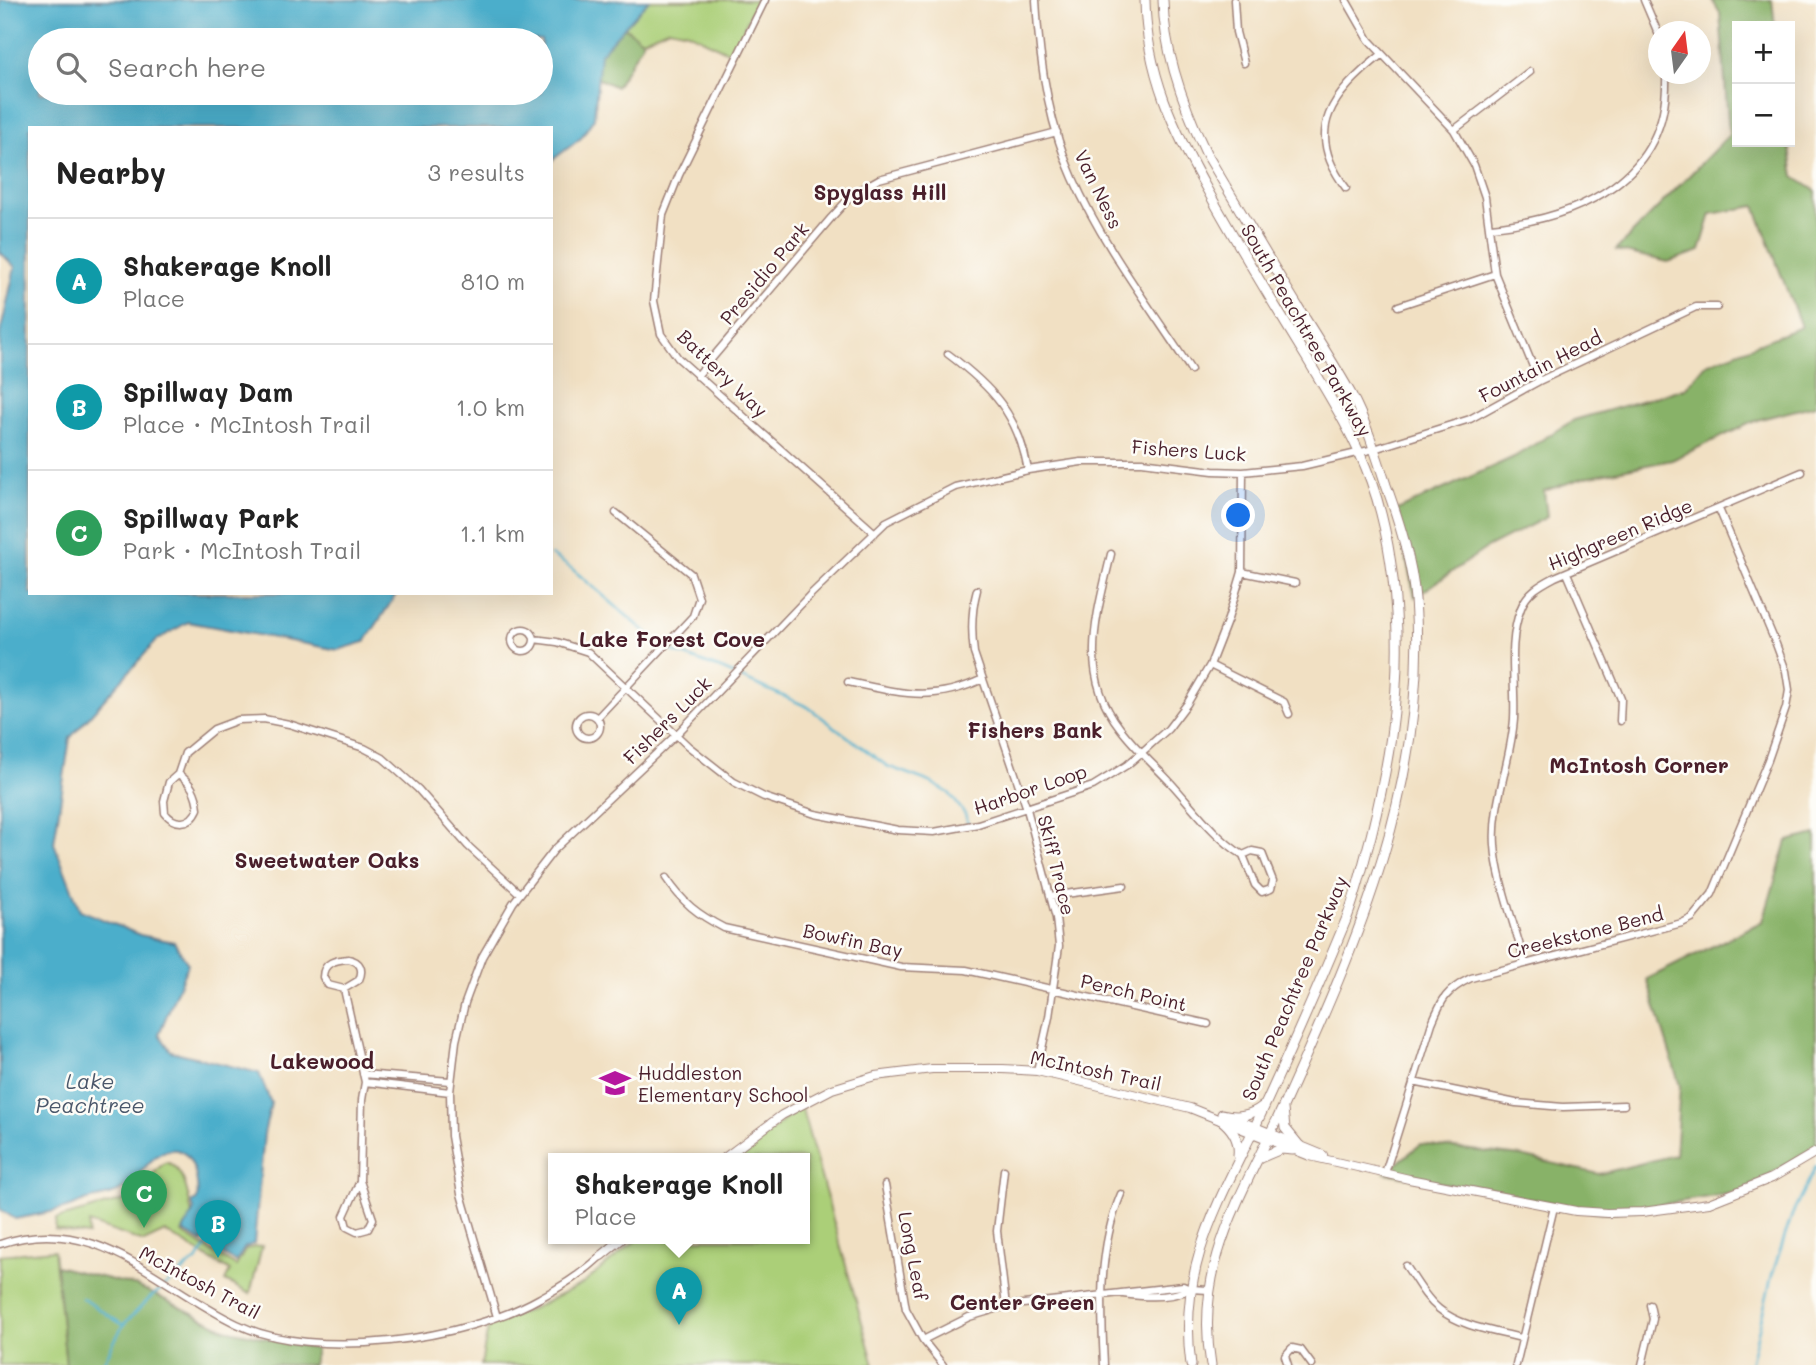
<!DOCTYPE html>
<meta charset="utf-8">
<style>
:root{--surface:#fff;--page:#f6f6f6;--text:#222;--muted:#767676;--line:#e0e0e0;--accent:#b45309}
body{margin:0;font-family:Mali,sans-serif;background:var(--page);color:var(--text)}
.controls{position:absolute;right:21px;top:21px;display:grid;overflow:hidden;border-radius:0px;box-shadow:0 7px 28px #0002}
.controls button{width:63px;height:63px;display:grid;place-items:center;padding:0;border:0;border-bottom:2px solid var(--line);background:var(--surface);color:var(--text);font:35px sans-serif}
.compass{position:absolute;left:1648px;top:21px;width:63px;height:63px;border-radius:50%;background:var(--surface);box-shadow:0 7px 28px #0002;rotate:14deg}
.you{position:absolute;left:1239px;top:516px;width:24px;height:24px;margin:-18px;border:5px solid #fff;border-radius:50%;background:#1a73e8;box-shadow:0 0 0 10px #1a73e833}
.badge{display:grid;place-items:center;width:46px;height:46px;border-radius:50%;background:var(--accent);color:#fff;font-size:23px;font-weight:700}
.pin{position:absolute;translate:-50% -58px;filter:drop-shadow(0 2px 4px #0008)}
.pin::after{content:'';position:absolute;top:37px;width:24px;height:21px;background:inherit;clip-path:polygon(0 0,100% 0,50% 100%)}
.popup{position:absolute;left:548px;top:1153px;width:262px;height:91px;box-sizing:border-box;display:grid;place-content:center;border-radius:0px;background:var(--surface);filter:drop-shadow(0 2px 5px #0005);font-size:23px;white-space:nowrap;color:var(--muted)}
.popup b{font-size:26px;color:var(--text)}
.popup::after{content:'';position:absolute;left:50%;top:100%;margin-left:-14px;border:14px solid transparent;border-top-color:var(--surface)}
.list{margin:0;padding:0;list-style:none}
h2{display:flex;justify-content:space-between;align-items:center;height:91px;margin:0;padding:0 28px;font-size:30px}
h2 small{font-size:23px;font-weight:400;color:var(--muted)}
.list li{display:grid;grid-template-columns:46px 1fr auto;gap:21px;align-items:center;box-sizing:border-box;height:126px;padding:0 28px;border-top:2px solid var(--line)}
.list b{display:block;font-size:26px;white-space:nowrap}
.list p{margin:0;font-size:23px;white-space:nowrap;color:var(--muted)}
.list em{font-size:23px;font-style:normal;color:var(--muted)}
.icon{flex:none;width:38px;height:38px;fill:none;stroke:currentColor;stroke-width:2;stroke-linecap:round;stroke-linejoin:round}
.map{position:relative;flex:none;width:1816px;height:1365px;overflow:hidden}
.search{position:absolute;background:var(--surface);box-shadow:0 7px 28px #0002;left:28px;top:28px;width:525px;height:77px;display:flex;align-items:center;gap:18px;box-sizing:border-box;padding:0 24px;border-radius:38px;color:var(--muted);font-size:26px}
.panel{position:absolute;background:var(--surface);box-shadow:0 7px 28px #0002;left:28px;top:126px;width:525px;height:469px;border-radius:0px}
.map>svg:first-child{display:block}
.green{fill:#abcf78;stroke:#7a7752;stroke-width:2}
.forest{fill:#88b268;stroke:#69684a;stroke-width:2}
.water{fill:#4caecb;stroke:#4b667b;stroke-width:2;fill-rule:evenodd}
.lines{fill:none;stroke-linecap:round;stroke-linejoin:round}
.stream{stroke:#4caecb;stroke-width:2.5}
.minor-casing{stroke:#9e8077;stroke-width:9}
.tertiary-casing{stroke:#9e8077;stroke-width:10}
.secondary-casing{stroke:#9e8077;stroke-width:11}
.minor{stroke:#fff;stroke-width:6}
.tertiary{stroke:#fff;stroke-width:8}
.secondary{stroke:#fff;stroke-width:9}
.labels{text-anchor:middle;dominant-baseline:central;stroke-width:5;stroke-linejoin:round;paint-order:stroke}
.street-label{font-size:19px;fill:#4a1f2b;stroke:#fdfcf7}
.poi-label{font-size:19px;fill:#4a1f2b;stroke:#fdfcf7;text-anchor:start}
.neighbourhood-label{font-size:21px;font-weight:bold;fill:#4a1f2b;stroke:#fdfcf7}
.water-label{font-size:21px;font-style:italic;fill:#4b586b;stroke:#fdfcf7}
</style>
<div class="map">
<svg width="1816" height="1365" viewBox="0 0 1816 1365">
<rect width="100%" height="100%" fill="#fdfcf7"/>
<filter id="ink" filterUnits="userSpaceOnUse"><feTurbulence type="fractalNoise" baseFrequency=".0143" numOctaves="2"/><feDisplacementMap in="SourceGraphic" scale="14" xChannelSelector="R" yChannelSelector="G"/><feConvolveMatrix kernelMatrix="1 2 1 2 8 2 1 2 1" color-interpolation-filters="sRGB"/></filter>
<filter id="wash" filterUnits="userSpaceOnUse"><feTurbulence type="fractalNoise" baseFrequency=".00686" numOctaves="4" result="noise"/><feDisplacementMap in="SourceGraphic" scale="28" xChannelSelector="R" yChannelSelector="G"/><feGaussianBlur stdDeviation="1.57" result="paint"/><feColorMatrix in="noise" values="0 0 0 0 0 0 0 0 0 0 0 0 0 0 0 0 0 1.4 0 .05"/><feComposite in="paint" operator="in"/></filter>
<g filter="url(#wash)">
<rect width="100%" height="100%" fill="#f1e0c3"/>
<path class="green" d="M648 0H760L752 10 732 54 688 32 669 28 642 40 620 24Z
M801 1106 874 1365H481L489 1323 530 1310 584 1283 638 1239H805V1159H738Z
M167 1162C186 1170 188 1196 192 1215L182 1233 236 1266 246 1249 262 1246 250 1294 225 1281 230 1271 165 1232 144 1242 89 1223 88 1235 55 1230 56 1219 135 1197C150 1188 151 1169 167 1162Z
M54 1250 66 1365H0V1255Z"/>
<path class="forest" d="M1712 0H1772L1775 26H1737V142H1789L1794 177 1816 191V405L1757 420 1672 460 1586 477 1544 491 1547 517 1488 547 1415 597 1395 511 1514 457 1574 420 1686 388 1706 364 1801 327 1755 206 1711 214 1700 251 1668 262 1616 250 1729 135 1720 13Z
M620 24 642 40V44L616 87 586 73Z
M1816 834V1147L1741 1192 1607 1213 1385 1173 1421 1144 1521 1156 1599 1174 1675 1155 1680 1086 1647 979 1763 921 1787 841Z
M56 1266 137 1286 225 1329 316 1349 313 1365H66Z"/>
<path class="water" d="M0 0H649L600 54 594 118 581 138 551 161V128H30V593H397L365 642 338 650 188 622 157 640 70 738 54 843 80 910 140 935 174 942 188 964 159 1034 171 1051 259 1073 271 1103 264 1134 254 1244 245 1247 236 1262 219 1252 220 1248 205 1238 202 1242 183 1231 194 1210 192 1202 197 1200C199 1184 194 1146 170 1150 149 1153 139 1182 120 1191 110 1196 99 1197 88 1200 80 1202 72 1207 63 1209 47 1213 31 1216 15 1219L0 1209V334L15 267 0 252ZM40 40H541V93H40Z"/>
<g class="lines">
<path class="stream" d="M551 555 571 568 640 627 674 652 721 669 808 707 887 766 930 782 949 793 965 814 968 824
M82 1298 123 1325
M102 1365 123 1325 150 1298 198 1259 210 1241
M1750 1365 1772 1275 1792 1215 1816 1166"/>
</g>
</g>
<g filter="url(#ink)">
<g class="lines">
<g class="minor-casing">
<path id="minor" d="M765 0 679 175 663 215 654 301 661 334 678 358 875 533
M1036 0C1039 60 1048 123 1073 178 1103 246 1151 308 1191 370
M1234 0 1236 32 1244 63
M1346 0 1369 40 1454 130 1474 165 1485 197 1495 274 1539 381
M1644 0 1658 33
M1454 130 1530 72
M1346 188C1302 130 1333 94 1381 55
M1491 227C1580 218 1670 178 1666 74
M1398 306 1495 274
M948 354C992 387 1018 414 1028 470
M697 376 831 218 854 193 879 179 1057 132
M1111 554C1097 615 1077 673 1120 728 1135 748 1154 765 1171 783 1193 807 1215 838 1243 855
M1242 572 1295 583
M1567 573 1621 699 1620 721
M977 590C971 612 971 631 974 653L1027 809 1056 918 1059 946 1049 1017 1037 1071
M512 640a11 11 0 1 1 22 0a11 11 0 1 1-22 0Z
M534 639 557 642 588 652 688 746 734 782 764 797 815 814 898 830 934 832 978 824 1093 786 1127 765 1141 753 1168 729 1187 704 1210 665 1228 619 1242 572 1243 472
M1210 665 1284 702 1289 714
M848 682C901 693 931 703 983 679
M576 726a12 12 0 1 1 24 0a12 12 0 1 1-24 0Z
M597 718 693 616 699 598 691 574 616 513
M178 774C191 782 197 795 198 809 191 825 175 826 165 813L164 801 169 782 178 774 185 753 214 729 238 720 264 719 289 724 364 748 383 758 418 789 468 846 519 893
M1252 851 1262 853 1273 881 1271 889 1262 892 1255 885 1243 855Z
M666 878C683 903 697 914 724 928L901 967 966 970 1208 1024
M1051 896 1124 886
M348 959C360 961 364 969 359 980L344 989 328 985 323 977C323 962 336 960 348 959Z
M1525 964C1516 928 1497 881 1495 845 1492 803 1511 761 1514 719 1516 682 1507 644 1521 608 1527 592 1540 585 1555 577L1802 472
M344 989 365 1082 362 1100 360 1181
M363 1074 450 1081
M365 1082 450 1092
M1413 1082 1516 1103 1563 1107 1624 1105
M1004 1170 997 1231 1006 1306
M1385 1173 1432 1023C1442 999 1446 990 1471 978L1682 923 1692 918 1712 894 1768 760 1786 708 1789 690 1786 671 1776 644 1719 509
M360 1181 373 1219 368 1229 357 1232 347 1227 344 1216Z
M885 1185 906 1309 923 1340 943 1365
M0 1244C95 1211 157 1286 237 1324 315 1362 466 1340 540 1298 561 1287 584 1272 601 1256
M1406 1266C1416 1280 1425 1298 1439 1309 1461 1327 1495 1331 1521 1338
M1123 1294C1144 1297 1171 1299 1190 1289
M497 1317 461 1194 451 1136 450 1092 456 1041 465 1003 482 957 513 903 554 850 676 735 809 596 886 522 955 487 1028 470 1081 462H1142L1213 471 1243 472 1302 466 1374 449 1470 419 1539 381 1696 307H1717
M923 1340 969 1317 1006 1306 1183 1286 1190 1289 1209 1290
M1104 1365C1101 1306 1098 1249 1121 1194
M1288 1365 1285 1356 1292 1348 1301 1350 1312 1365
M1516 1365 1554 1207
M1642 1365 1653 1319 1650 1305"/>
</g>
<g class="tertiary-casing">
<path id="tertiary" d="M1231 1117 1323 1155
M723 1159 782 1115 832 1089 875 1076 932 1069H1003L1037 1071 1063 1077 1190 1108 1310 1156 1409 1179 1576 1211 1607 1213 1642 1212 1709 1203 1772 1178 1816 1152
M601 1256 622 1239"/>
</g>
<g class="secondary-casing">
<path id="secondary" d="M1145 0C1146 72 1174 131 1209 193 1240 249 1273 303 1306 357 1330 397 1355 437 1371 481 1388 528 1395 582 1397 632 1399 704 1388 767 1371 836 1363 864 1357 893 1346 920 1317 990 1286 1060 1254 1129 1215 1209 1178 1272 1191 1365
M1163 0C1164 53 1183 105 1206 153 1237 205 1268 258 1300 310 1317 338 1335 365 1351 394 1366 422 1376 454 1386 485 1399 521 1412 561 1415 599 1429 780 1358 940 1286 1100 1246 1190 1193 1262 1211 1365
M1283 1109 1285 1128 1298 1144
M1222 1114C1238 1118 1250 1116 1263 1106
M1220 1119C1232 1128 1240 1139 1238 1155
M1260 1158 1281 1149 1293 1150"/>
</g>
<use href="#minor" class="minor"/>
<use href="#tertiary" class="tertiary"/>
<use href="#secondary" class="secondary"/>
</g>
</g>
<defs>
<g id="school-bare" transform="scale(2.415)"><path d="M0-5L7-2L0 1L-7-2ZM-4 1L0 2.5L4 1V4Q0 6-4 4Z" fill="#b5179e" stroke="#fdfcf7" stroke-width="2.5" paint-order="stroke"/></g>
</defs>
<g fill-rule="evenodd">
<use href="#school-bare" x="615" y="1083"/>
</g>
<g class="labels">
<g class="street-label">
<text transform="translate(1099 189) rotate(64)">Van Ness</text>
<text transform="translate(764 273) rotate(-50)">Presidio Park</text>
<text transform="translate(1307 330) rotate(60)">South Peachtree Parkway</text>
<text transform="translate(1540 366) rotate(-27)">Fountain Head</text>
<text transform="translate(723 373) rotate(44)">Battery Way</text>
<text transform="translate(1189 450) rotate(4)">Fishers Luck</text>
<text transform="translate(1620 534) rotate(-23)">Highgreen Ridge</text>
<text transform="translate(667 720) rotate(-45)">Fishers Luck</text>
<text transform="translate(1030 789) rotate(-19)">Harbor Loop</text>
<text transform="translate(1057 865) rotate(76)">Skiff Trace</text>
<text transform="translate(1585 932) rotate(-14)">Creekstone Bend</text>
<text transform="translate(853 940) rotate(12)">Bowfin Bay</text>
<text transform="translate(1294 988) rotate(-67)">South Peachtree Parkway</text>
<text transform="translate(1134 992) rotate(13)">Perch Point</text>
<text transform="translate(1096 1070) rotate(12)">McIntosh Trail</text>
<text transform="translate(914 1256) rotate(79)">Long Leaf</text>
<text transform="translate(200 1282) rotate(28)">McIntosh Trail</text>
</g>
<g class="poi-label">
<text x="638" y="1072">Huddleston<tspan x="638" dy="22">Elementary School</tspan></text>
</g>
<g class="neighbourhood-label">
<text x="880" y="191">Spyglass Hill</text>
<text x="672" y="638">Lake Forest Cove</text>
<text x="1035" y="729">Fishers Bank</text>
<text x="1639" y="764">McIntosh Corner</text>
<text x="327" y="859">Sweetwater Oaks</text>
<text x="322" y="1060">Lakewood</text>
<text x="1022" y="1301">Center Green</text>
</g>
<g class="water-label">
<text x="90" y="1080">Lake<tspan x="90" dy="24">Peachtree</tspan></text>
</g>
</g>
</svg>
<div class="controls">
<button>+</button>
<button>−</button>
</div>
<svg class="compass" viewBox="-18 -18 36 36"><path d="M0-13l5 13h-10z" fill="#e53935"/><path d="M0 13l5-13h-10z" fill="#767676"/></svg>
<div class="you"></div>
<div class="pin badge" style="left:679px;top:1325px;background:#0f9aa8">A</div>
<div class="popup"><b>Shakerage Knoll</b>Place</div>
<div class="pin badge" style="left:218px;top:1258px;background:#0f9aa8">B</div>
<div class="pin badge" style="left:144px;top:1228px;background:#2e9e5b">C</div>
<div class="search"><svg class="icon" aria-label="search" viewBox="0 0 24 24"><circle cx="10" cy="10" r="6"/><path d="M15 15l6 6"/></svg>Search here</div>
<section class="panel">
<h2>Nearby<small>3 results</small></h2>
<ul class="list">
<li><span class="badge" style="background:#0f9aa8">A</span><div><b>Shakerage Knoll</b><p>Place</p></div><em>810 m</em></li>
<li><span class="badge" style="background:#0f9aa8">B</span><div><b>Spillway Dam</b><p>Place · McIntosh Trail</p></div><em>1.0 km</em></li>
<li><span class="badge" style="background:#2e9e5b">C</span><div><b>Spillway Park</b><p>Park · McIntosh Trail</p></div><em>1.1 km</em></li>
</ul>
</section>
</div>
